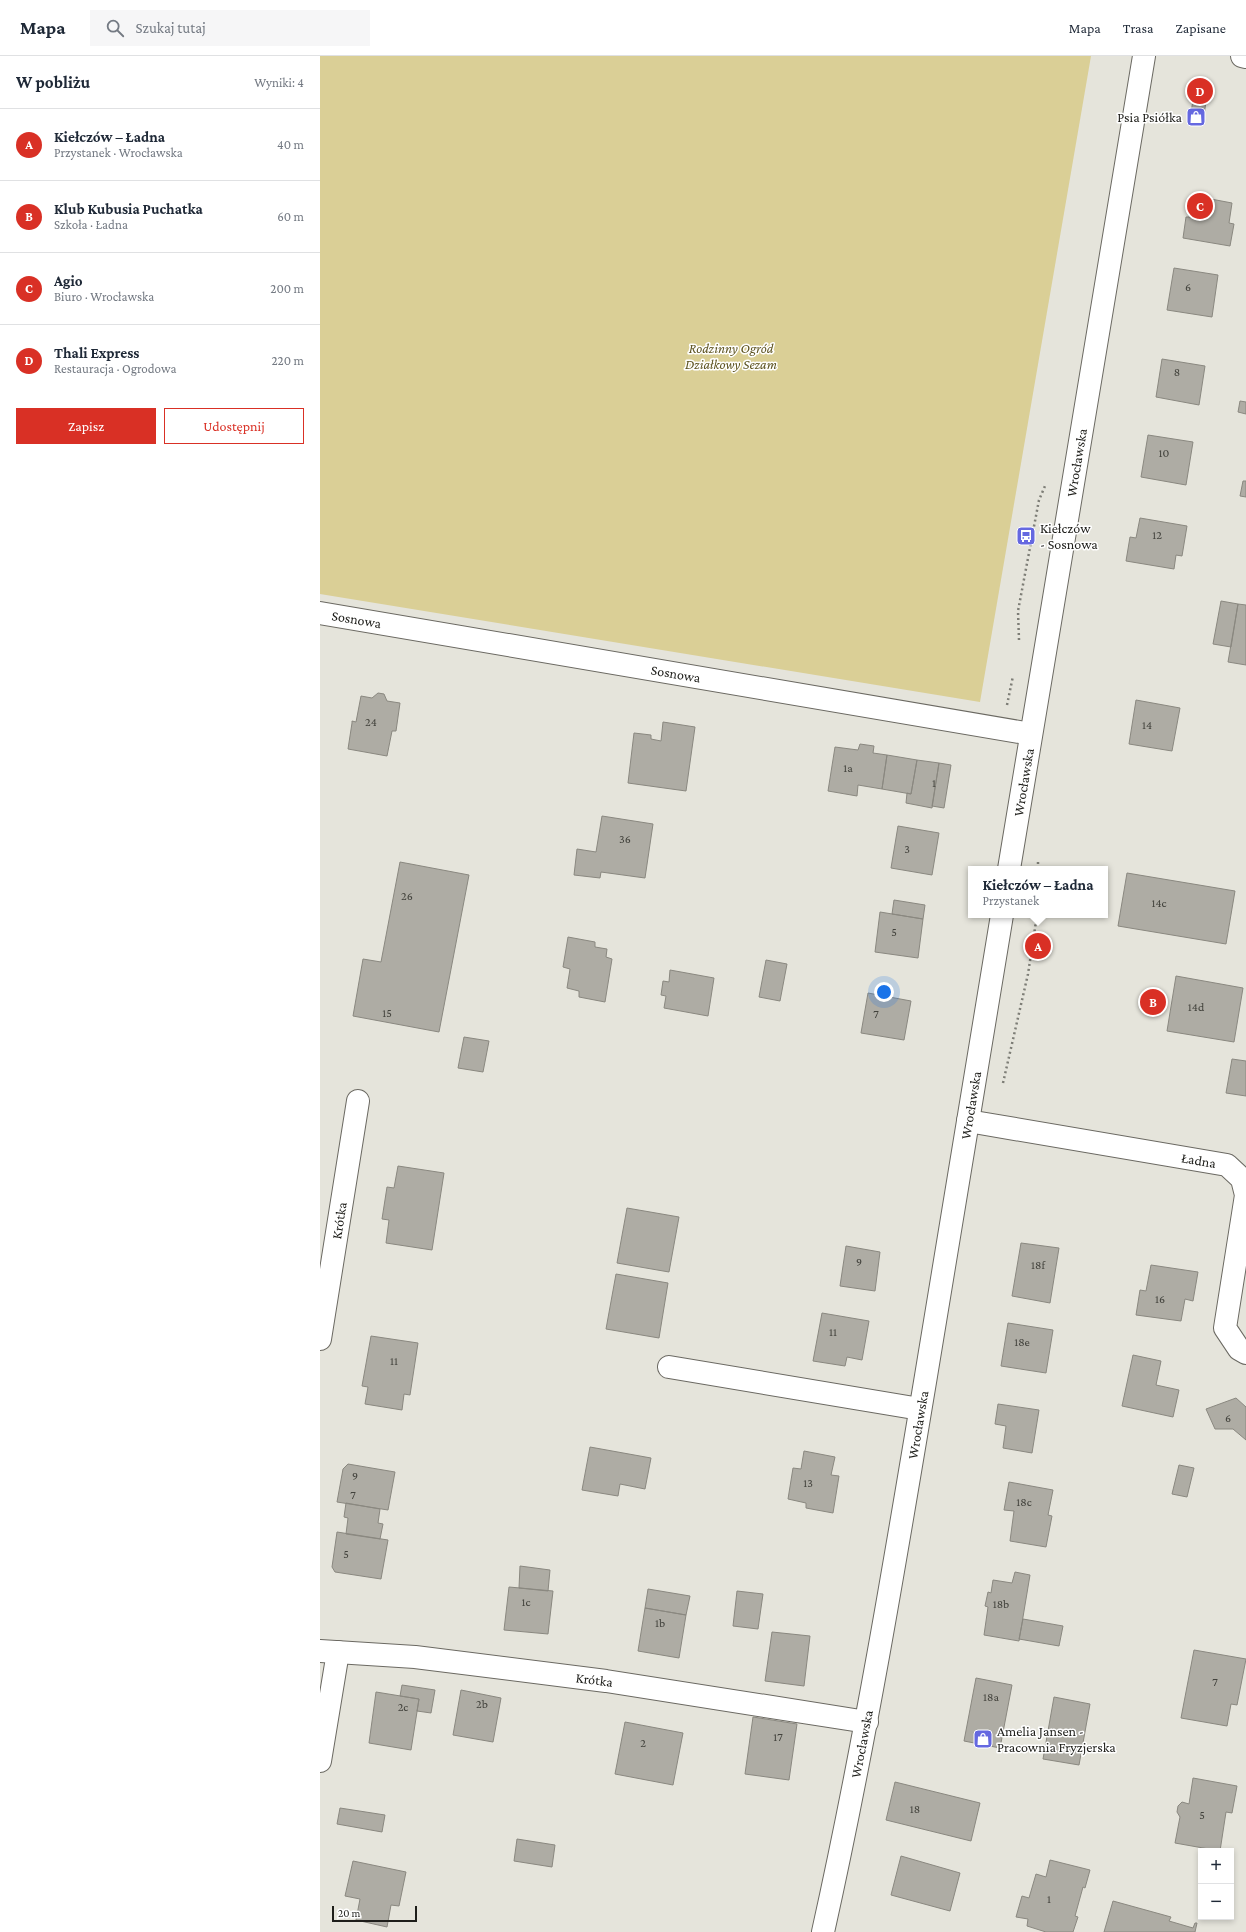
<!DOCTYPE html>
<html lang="pl">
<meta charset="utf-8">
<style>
:root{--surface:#fff;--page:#f6f6f7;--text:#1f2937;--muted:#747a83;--line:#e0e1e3;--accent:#d93025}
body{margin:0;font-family:"Crimson Pro",serif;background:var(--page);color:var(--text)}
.controls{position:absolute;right:12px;bottom:12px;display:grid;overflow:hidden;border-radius:0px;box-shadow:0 2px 6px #0003}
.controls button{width:36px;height:36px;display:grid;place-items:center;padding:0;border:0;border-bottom:1px solid var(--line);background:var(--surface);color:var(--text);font:20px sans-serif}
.scale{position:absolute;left:12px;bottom:10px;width:85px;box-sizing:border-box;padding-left:4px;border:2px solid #1e1e1a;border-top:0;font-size:11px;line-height:14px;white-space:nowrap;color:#1e1e1a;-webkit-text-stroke:3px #fff;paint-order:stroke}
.you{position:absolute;left:564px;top:936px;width:14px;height:14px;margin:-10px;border:3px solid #fff;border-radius:50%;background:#1a73e8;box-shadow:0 0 0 6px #1a73e833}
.badge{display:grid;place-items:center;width:26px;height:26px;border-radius:50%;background:var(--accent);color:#fff;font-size:13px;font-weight:700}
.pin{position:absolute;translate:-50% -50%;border:2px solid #fff;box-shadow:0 1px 4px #0006}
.popup{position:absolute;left:648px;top:810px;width:140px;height:52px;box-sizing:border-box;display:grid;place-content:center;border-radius:0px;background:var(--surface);filter:drop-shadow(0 1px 3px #0005);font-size:13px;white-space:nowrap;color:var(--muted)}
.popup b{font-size:15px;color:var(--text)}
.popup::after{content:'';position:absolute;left:50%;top:100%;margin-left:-8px;border:8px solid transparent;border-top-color:var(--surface)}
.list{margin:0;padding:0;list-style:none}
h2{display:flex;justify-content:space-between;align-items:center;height:52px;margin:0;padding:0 16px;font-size:17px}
h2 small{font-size:13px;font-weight:400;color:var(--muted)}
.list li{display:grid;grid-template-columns:26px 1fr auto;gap:12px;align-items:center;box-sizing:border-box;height:72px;padding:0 16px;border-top:1px solid var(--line)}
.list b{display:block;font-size:15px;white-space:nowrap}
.list p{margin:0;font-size:13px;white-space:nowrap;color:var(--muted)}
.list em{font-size:13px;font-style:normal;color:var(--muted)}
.actions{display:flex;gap:8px;padding:12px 16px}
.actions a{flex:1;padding:9px 0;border:1px solid var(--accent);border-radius:0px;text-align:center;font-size:14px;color:var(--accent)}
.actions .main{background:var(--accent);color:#fff}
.icon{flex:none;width:22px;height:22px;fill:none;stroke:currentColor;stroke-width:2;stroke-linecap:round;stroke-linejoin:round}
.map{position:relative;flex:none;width:926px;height:1876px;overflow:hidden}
header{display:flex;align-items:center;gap:24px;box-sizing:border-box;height:56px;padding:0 20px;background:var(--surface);border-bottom:1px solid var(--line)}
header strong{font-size:19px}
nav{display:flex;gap:22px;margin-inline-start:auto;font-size:14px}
.search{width:280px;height:36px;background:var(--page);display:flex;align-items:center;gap:10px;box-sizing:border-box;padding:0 14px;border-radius:0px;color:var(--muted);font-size:15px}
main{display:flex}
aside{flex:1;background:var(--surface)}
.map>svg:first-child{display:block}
.green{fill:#dacf96}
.building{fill:#aeaca4;stroke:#8a8880}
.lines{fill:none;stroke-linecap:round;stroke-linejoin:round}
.minor-casing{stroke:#6b6962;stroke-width:24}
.path{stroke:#7d7d76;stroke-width:2.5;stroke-dasharray:2 3;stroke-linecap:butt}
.minor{stroke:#fff;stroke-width:22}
.labels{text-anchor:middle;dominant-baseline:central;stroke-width:3;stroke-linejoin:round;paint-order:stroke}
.number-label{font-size:12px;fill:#42423c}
.poi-label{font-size:14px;fill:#1e1e1a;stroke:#fff;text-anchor:start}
.park-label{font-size:14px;font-style:italic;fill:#5e5421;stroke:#fff}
.street-label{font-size:14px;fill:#1e1e1a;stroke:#fff}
</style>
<header>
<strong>Mapa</strong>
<div class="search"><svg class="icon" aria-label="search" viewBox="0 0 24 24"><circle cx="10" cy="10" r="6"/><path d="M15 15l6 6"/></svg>Szukaj tutaj</div>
<nav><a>Mapa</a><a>Trasa</a><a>Zapisane</a></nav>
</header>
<main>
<aside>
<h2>W pobliżu<small>Wyniki: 4</small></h2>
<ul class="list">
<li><span class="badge">A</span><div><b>Kiełczów – Ładna</b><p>Przystanek · Wrocławska</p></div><em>40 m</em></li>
<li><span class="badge">B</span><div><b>Klub Kubusia Puchatka</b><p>Szkoła · Ładna</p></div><em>60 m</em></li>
<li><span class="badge">C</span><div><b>Agio</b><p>Biuro · Wrocławska</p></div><em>200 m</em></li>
<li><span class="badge">D</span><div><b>Thali Express</b><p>Restauracja · Ogrodowa</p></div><em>220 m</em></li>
</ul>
<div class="actions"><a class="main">Zapisz</a><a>Udostępnij</a></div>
</aside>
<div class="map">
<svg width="926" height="1876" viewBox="0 0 926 1876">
<rect width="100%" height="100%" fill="#e5e4db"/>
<path class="green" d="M0 0H771L660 646 0 538Z"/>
<path class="building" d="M875 30 888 32 883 66 870 64Z
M875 140 912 147 909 167 914 168 910 190 863 182 866 161H872Z
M854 212 898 219 892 261 847 254Z
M842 303 885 310 879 349 836 341Z
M920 345 926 346V358L918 356Z
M828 379 873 386 866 429 821 421Z
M923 425H926V441L920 440Z
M820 462 867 470 862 500 856 499 854 513 806 505 810 481 816 482Z
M901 545 918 548 911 591 893 588Z
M918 548 926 549V609L908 606Z
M58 637 64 638 67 645 80 647 76 675H72L67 700 28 693 32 667V665L36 666 41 640 52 642Z
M816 644 860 652 852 695 809 688Z
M343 666 375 671 366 735 308 727 314 677 331 679V683L341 685Z
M540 688 554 690 553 697 567 699 562 733 538 729 537 740 508 735 515 691 538 694Z
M567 699 597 704 591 738 562 733Z
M597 704 619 707 612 752 586 747 587 737 591 738Z
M619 707 631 709 624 752 612 750Z
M282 760 333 768 325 822 281 816 280 822 254 819 257 793 276 796Z
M578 770 619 777 612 819 571 812Z
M80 806 149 819 119 976 33 960 43 903 61 906Z
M807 817 915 835 906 888 798 870Z
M574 844 605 849 603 863 572 858Z
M560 856 603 863 598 902 555 896Z
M248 881 275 886V891L287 893 286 901 292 903 285 946 259 941V935L247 932 250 913 243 911Z
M446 904 467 908 460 945 439 941Z
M350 914 394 922 388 960 344 952 346 940 341 939 343 925 349 926Z
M856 920 923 932 914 986 847 975Z
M548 937 591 945 584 984 541 977Z
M144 981 169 985 163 1016 138 1012Z
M912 1003 926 1005V1040L906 1037Z
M78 1110 124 1117 112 1194 66 1187 69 1164 62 1163 67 1131 74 1132Z
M307 1152 359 1161 349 1216 297 1207Z
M701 1187 739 1192 730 1247 692 1240Z
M526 1190 560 1196 555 1235 520 1230Z
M831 1209 878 1216 873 1245 865 1243 861 1265 816 1259 820 1234 826 1235Z
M296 1218 348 1227 339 1282 286 1273Z
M502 1257 549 1265 542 1304 527 1301 525 1310 493 1305Z
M688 1267 733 1274 726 1317 681 1310Z
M51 1280 98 1287 90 1339 84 1338 82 1354 45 1348 48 1331 42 1330Z
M813 1299 841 1305 836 1329 859 1334 853 1361 802 1350Z
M916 1342 926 1351V1384L913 1373H895L886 1353Z
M678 1348 719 1354 712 1397 683 1392 686 1370 675 1368Z
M270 1391 331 1402 325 1433 300 1428 298 1440 262 1434Z
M484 1395 515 1401 511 1419 519 1420 513 1457 486 1452V1447L468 1443 473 1412 481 1413Z
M28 1408 75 1416 68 1454 17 1446 23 1413Z
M859 1409 874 1412 867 1441 852 1438Z
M689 1426 733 1434 728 1459 732 1460 726 1491 690 1485 694 1455 684 1454Z
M26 1447 60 1453 58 1467 63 1468 60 1483 26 1478 28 1462 24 1461Z
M17 1476 68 1484 61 1523 15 1516 12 1511Z
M200 1510 230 1514 228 1535 199 1532Z
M695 1516 710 1519 699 1585 664 1579 668 1551 665 1550 668 1536 671 1537 673 1524 692 1527Z
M189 1531 233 1535 228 1578 184 1574Z
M328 1533 370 1540 366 1559 325 1552Z
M417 1535 443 1538 438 1573 413 1570Z
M325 1552 366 1559 359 1602 318 1595Z
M703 1563 743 1570 739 1590 699 1583Z
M452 1576 490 1580 484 1630 445 1625Z
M874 1594 926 1603 917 1649 911 1648 907 1670 861 1662Z
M656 1622 692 1629 680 1692 644 1685Z
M82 1629 115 1634 111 1657 97 1655 99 1643 80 1640Z
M141 1634 181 1642 173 1686 133 1679Z
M56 1636 99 1643 91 1694 49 1687Z
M734 1641 770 1648 759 1709 723 1703Z
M433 1661 477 1668 469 1724 425 1718Z
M305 1666 363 1677 353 1729 295 1718Z
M873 1722 917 1730 912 1757 906 1756 900 1795 855 1787 860 1761 857 1756 858 1750 862 1746 869 1748Z
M575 1726 660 1747 651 1785 566 1764Z
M20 1752 65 1759 62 1776 17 1768Z
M197 1783 235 1789 232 1811 194 1805Z
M581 1800 640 1817 630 1855 571 1839Z
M730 1804 770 1814 765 1832 763 1831 755 1860 758 1861 753 1876H726L707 1870 708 1863 696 1861 702 1840 709 1842 716 1818 726 1821Z
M33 1805 86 1816 79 1850 71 1849 67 1871 36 1864 40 1843 25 1840Z
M793 1845 851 1861 849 1865 873 1872 875 1867H877L875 1876H784Z"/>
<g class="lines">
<g class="minor-casing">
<g id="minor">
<path d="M922 0 926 1"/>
<path id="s1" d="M0 557 711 678"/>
<path id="s2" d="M689 813 824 0"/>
<path id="s3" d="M648 1065 907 1109 922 1123 926 1139 905 1272 919 1293 926 1297"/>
<path id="s4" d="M0 1283 38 1045"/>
<path d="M349 1311 600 1353"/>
<path id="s5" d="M0 1595 95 1601 286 1625 547 1666"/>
<path d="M0 1705 18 1596"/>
<path id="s6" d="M503 1876C544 1692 575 1506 606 1320 631 1166 657 1013 682 859"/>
</g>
</g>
<path class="path" d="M699 584 698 555 719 444 725 430
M687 649 693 620
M718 806V813
M683 1027 708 918 717 859"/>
<use href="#minor" class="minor"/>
</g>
<defs>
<g id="shop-square" transform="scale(1)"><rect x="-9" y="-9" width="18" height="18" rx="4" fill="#6568e0" stroke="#fff"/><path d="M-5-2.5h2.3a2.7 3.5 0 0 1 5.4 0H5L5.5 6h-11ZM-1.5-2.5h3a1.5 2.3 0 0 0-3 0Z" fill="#fff"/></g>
<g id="bus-square" transform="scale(1)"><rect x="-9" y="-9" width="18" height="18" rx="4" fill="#6568e0" stroke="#fff"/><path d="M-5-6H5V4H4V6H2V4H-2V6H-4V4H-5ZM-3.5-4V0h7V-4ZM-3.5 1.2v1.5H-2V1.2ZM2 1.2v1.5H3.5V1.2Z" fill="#fff"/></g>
</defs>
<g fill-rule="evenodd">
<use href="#shop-square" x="876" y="61"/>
<use href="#bus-square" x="706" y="480"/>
<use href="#shop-square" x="663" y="1683"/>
</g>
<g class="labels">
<g class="number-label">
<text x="868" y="231">6</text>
<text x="857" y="316">8</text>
<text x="844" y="397">10</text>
<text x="837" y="479">12</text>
<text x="51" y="666">24</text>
<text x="827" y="669">14</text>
<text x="528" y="712">1a</text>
<text x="614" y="727">1</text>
<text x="305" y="783">36</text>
<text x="587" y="793">3</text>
<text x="87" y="840">26</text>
<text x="839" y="847">14c</text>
<text x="574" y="876">5</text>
<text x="876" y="951">14d</text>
<text x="67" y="957">15</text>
<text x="556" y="958">7</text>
<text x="539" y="1206">9</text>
<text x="718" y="1209">18f</text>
<text x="840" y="1243">16</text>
<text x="513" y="1276">11</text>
<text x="702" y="1286">18e</text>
<text x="74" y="1305">11</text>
<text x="908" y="1362">6</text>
<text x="35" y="1420">9</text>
<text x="488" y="1427">13</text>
<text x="33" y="1439">7</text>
<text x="704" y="1446">18c</text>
<text x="26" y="1498">5</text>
<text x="206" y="1546">1c</text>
<text x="681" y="1548">18b</text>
<text x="340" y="1567">1b</text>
<text x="895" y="1626">7</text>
<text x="671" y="1641">18a</text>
<text x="162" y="1648">2b</text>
<text x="83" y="1651">2c</text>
<text x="458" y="1681">17</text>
<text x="323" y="1687">2</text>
<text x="595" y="1753">18</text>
<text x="882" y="1759">5</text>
<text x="729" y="1843">1</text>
</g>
<g class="poi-label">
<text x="862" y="61" text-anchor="end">Psia Psiółka</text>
<text x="720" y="472">Kiełczów<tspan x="720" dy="16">- Sosnowa</tspan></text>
<text x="677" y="1675">Amelia Jansen -<tspan x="677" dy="16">Pracownia Fryzjerska</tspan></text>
</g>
<g class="park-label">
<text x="411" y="292">Rodzinny Ogród<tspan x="411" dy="16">Działkowy Sezam</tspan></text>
</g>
<g class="street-label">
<text stroke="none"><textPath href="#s2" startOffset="412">Wrocławska</textPath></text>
<text stroke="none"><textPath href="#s1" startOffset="37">Sosnowa</textPath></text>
<text stroke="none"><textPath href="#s1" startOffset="361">Sosnowa</textPath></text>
<text stroke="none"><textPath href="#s2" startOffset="88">Wrocławska</textPath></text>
<text stroke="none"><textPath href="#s6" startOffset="840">Wrocławska</textPath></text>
<text stroke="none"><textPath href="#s3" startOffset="234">Ładna</textPath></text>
<text stroke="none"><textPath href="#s4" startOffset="120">Krótka</textPath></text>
<text stroke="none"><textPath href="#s6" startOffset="516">Wrocławska</textPath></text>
<text stroke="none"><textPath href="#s5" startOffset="276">Krótka</textPath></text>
<text stroke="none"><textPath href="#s6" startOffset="192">Wrocławska</textPath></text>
</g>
</g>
</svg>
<div class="controls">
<button>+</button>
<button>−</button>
</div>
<div class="scale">20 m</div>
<div class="you"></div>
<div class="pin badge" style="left:718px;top:890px">A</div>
<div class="popup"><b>Kiełczów – Ładna</b>Przystanek</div>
<div class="pin badge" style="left:833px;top:946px">B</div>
<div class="pin badge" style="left:880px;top:150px">C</div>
<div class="pin badge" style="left:880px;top:35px">D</div>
</div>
</main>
